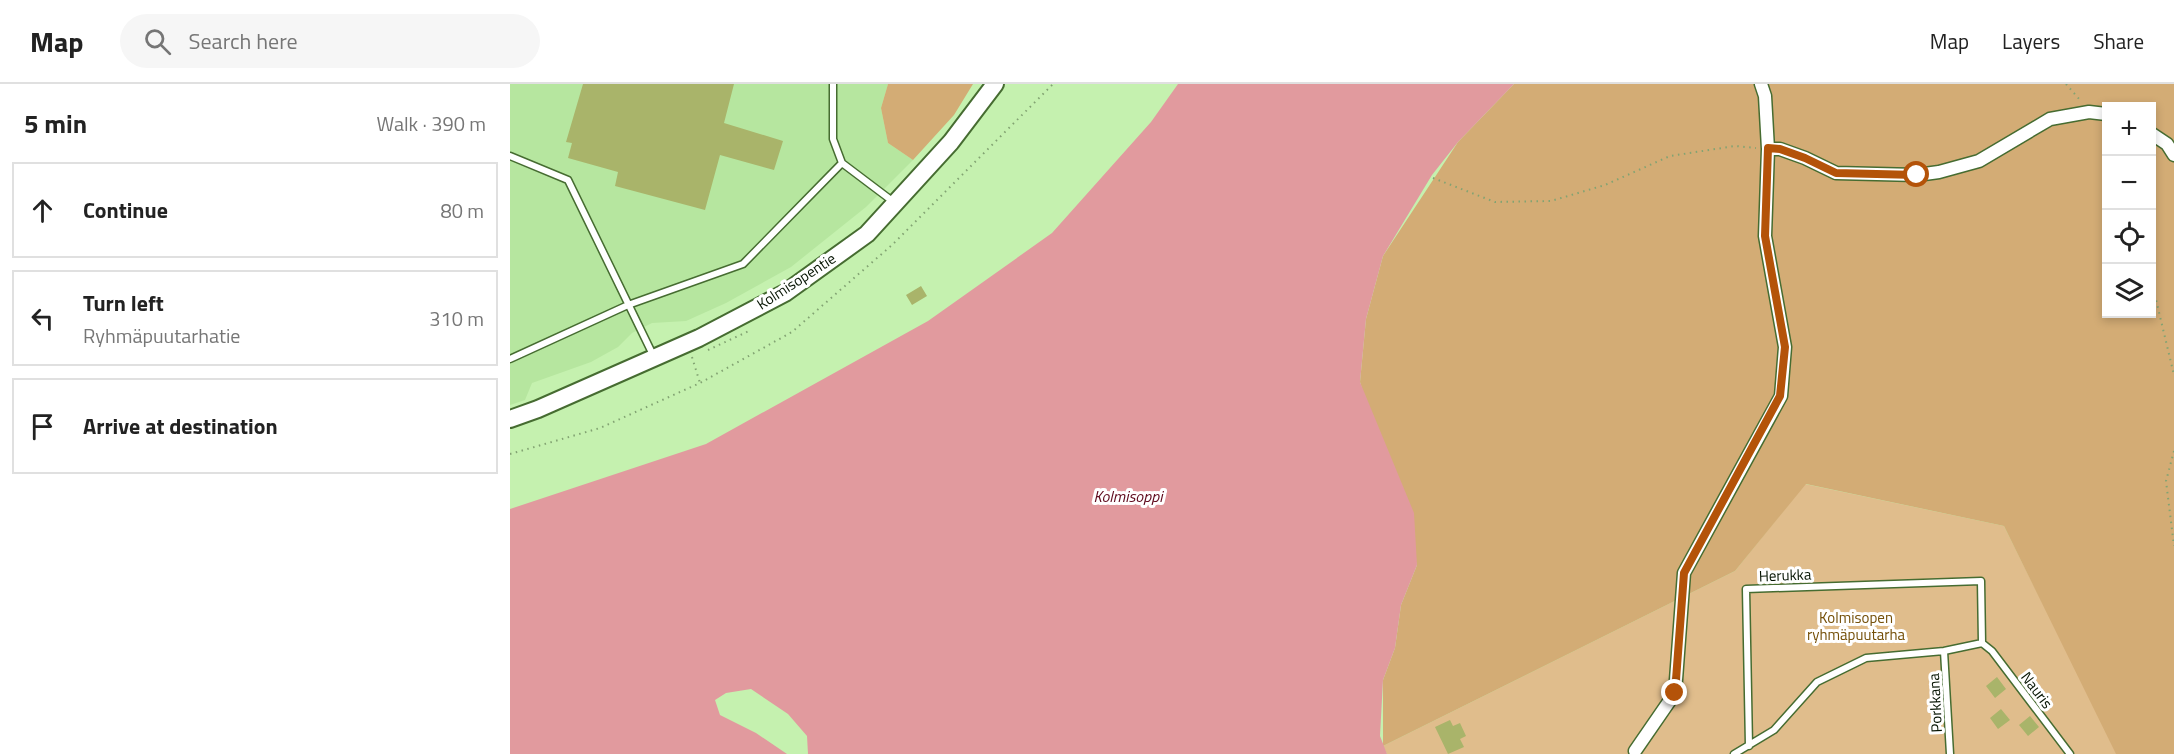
<!DOCTYPE html>
<meta charset="utf-8">
<style>
:root{--surface:#fff;--page:#f6f6f6;--text:#222;--muted:#767676;--line:#e0e0e0}
body{margin:0;font-family:"Titillium Web",sans-serif;background:var(--page);color:var(--text)}
.controls{position:absolute;right:18px;top:18px;display:grid;overflow:hidden;border-radius:0px;box-shadow:0 3px 9px #0003}
.controls button{width:54px;height:54px;display:grid;place-items:center;padding:0;border:0;border-bottom:2px solid var(--line);background:var(--surface);color:var(--text);font:30px sans-serif}
.stop{position:absolute;width:18px;height:18px;margin:-14px;border:4px solid #b45309;border-radius:50%;background:#fff}
.stop.end{background:#b45309;border-color:#fff;box-shadow:0 2px 6px #0008}
.list{margin:0;padding:0;list-style:none}
h2{display:flex;justify-content:space-between;align-items:center;height:78px;margin:0;padding:0 24px;font-size:26px}
h2 small{font-size:20px;font-weight:400;color:var(--muted)}
.list li{display:grid;grid-template-columns:39px 1fr auto;gap:18px;align-items:center;box-sizing:border-box;height:96px;margin:0 12px 12px;padding:0 12px;border:2px solid var(--line);border-radius:0px}
.list b{display:block;font-size:22px;white-space:nowrap}
.list p{margin:0;font-size:20px;white-space:nowrap;color:var(--muted)}
.list em{font-size:20px;font-style:normal;color:var(--muted)}
.icon{flex:none;width:33px;height:33px;fill:none;stroke:currentColor;stroke-width:2;stroke-linecap:round;stroke-linejoin:round}
.map{position:relative;flex:none;width:1664px;height:670px;overflow:hidden}
header{display:flex;align-items:center;gap:36px;box-sizing:border-box;height:84px;padding:0 30px;background:var(--surface);border-bottom:2px solid var(--line)}
header strong{font-size:28px}
nav{display:flex;gap:33px;margin-inline-start:auto;font-size:21px}
.search{width:420px;height:54px;background:var(--page);display:flex;align-items:center;gap:15px;box-sizing:border-box;padding:0 21px;border-radius:33px;color:var(--muted);font-size:22px}
main{display:flex}
aside{flex:1;background:var(--surface)}
.map>svg:first-child{display:block}
.built{fill:#b6e69f}
.green{fill:#e0bd8c}
.forest{fill:#d3ac75;fill-rule:evenodd}
.water{fill:#e19a9e}
.building{fill:#a9b46a}
.lines{fill:none;stroke-linecap:round;stroke-linejoin:round}
.service-casing{stroke:#466c31;stroke-width:9}
.minor-casing{stroke:#466c31;stroke-width:15}
.secondary-casing{stroke:#466c31;stroke-width:20}
.path{stroke:#82a372;stroke-width:2;stroke-dasharray:1.5 4.5;stroke-linecap:butt}
.service{stroke:#fff;stroke-width:6}
.minor{stroke:#fff;stroke-width:12}
.secondary{stroke:#fff;stroke-width:16}
.route{stroke:#b45309;stroke-width:8}
.labels{text-anchor:middle;dominant-baseline:central;stroke-width:6;stroke-linejoin:round;paint-order:stroke}
.street-label{font-size:15px;fill:#041200;stroke:#fff}
.park-label{font-size:15px;fill:#744f08;stroke:#fff}
.water-label{font-size:16px;font-style:italic;fill:#5f0a1d;stroke:#fff}
</style>
<header>
<strong>Map</strong>
<div class="search"><svg class="icon" aria-label="search" viewBox="0 0 24 24"><circle cx="10" cy="10" r="6"/><path d="M15 15l6 6"/></svg>Search here</div>
<nav><a>Map</a><a>Layers</a><a>Share</a></nav>
</header>
<main>
<aside>
<h2>5 min<small>Walk · 390 m</small></h2>
<ul class="list">
<li><svg class="icon" aria-label="ahead" viewBox="0 0 24 24"><path d="M12 20V5M6 11l6-6 6 6"/></svg><div><b>Continue</b></div><em>80 m</em></li>
<li><svg class="icon" aria-label="left" viewBox="0 0 24 24"><path d="M17 20v-9H6M10 6l-5 5 5 5"/></svg><div><b>Turn left</b><p>Ryhmäpuutarhatie</p></div><em>310 m</em></li>
<li><svg class="icon" aria-label="arrive" viewBox="0 0 24 24"><path d="M6 21V4h12l-3 4 3 4H6"/></svg><div><b>Arrive at destination</b></div></li>
</ul>
</aside>
<div class="map">
<svg width="1664" height="670" viewBox="0 0 1664 670">
<rect width="100%" height="100%" fill="#c5f1af"/>
<path class="built" d="M0 0H378L371 24 378 59 403 76 356 123 281 183 216 219 176 237 142 239 122 249 108 263 81 278 22 299 15 316 0 321Z"/>
<path class="green" d="M1295 400 1494 442 1608 670H877L873 662 1225 487Z"/>
<path class="forest" d="M378 0H463L444 31 403 76 378 59 371 24Z
M1004 0H1664V670H1606L1494 442 1296 400 1225 487 873 662V596L885 564 891 521 907 481 850 298 856 235 873 172 948 58ZM1596 22H1642V230H1596Z"/>
<path class="water" d="M668 0H1004L948 58 922 91 873 172 856 235 850 298 904 429 907 481 891 521 885 564 873 596 870 652 877 670H298L297 652 278 630 241 605 216 609 205 616 210 631 246 649 277 670H0V425L196 360 418 237 542 149 641 38Z"/>
<path class="building" d="M73 0H224L214 39 273 57 264 86 210 71 195 126 105 102 108 88 58 74 62 59 56 58Z
M411 202 417 212 402 221 396 211Z
M1487 593 1496 605 1485 614 1476 602Z
M1491 625 1500 636 1488 645 1480 634Z
M1520 632 1529 643 1518 652 1509 641Z
M940 636 943 642 950 639 956 652 950 655 954 663 938 670 925 643Z"/>
<g class="lines">
<g class="service-casing">
<path id="service" d="M323 0V55L332 79 385 119
M0 72 58 96 144 273
M0 275 118 221 233 180 332 79
M1472 559 1482 567 1560 670
M1434 567 1440 670
M1239 662 1236 505 1471 497 1472 559
M1224 670 1264 646 1307 598 1356 574 1434 567 1472 559"/>
</g>
<g class="minor-casing">
<path id="minor" d="M1642 50 1657 60 1664 71
M1258 65H1270L1295 74 1326 89 1407 91 1429 88 1469 77 1540 35 1579 28 1596 30
M1125 667 1165 609 1174 489 1271 312 1275 263 1255 152 1258 65 1255 12 1251 0"/>
</g>
<g class="secondary-casing">
<path id="secondary" d="M0 335 28 325 189 254 275 209 357 150 441 58 485 0"/>
</g>
<path class="path" d="M1556 0 1570 16
M923 94 985 118 1041 117 1095 101 1160 72 1225 62 1246 64
M1642 199 1664 291
M198 266 239 247
M182 273 190 299
M1664 367 1656 397 1664 462
M0 370 90 344 190 299 282 248 382 161 543 0"/>
<use href="#service" class="service"/>
<use href="#minor" class="minor"/>
<use href="#secondary" class="secondary"/>
</g>
<g class="lines">
<path class="route" d="M1165 609 1174 489 1270 312 1275 263 1255 152 1258 64 1270 65 1295 74 1326 89 1407 91"/>
</g>
<g class="labels">
<g class="street-label">
<text transform="translate(286 197) rotate(-33)">Kolmisopentie</text>
<text transform="translate(1275 491) rotate(-2)">Herukka</text>
<text transform="translate(1527 606) rotate(53)">Nauris</text>
<text transform="translate(1425 619) rotate(-93)">Porkkana</text>
</g>
<g class="park-label">
<text x="1346" y="533">Kolmisopen<tspan x="1346" dy="17">ryhmäpuutarha</tspan></text>
</g>
<g class="water-label">
<text x="618" y="412">Kolmisoppi</text>
</g>
</g>
</svg>
<div class="controls">
<button>+</button>
<button>−</button>
<button><svg class="icon" aria-label="locate" viewBox="0 0 24 24"><circle cx="12" cy="12" r="6"/><path d="M12 2v4M12 18v4M2 12h4M18 12h4"/></svg></button>
<button><svg class="icon" aria-label="layers" viewBox="0 0 24 24"><path d="M12 4l9 5-9 5-9-5zM3 14l9 5 9-5"/></svg></button>
</div>
<div class="stop" style="left:1407px;top:91px"></div>
<div class="stop end" style="left:1165px;top:609px"></div>
</div>
</main>
